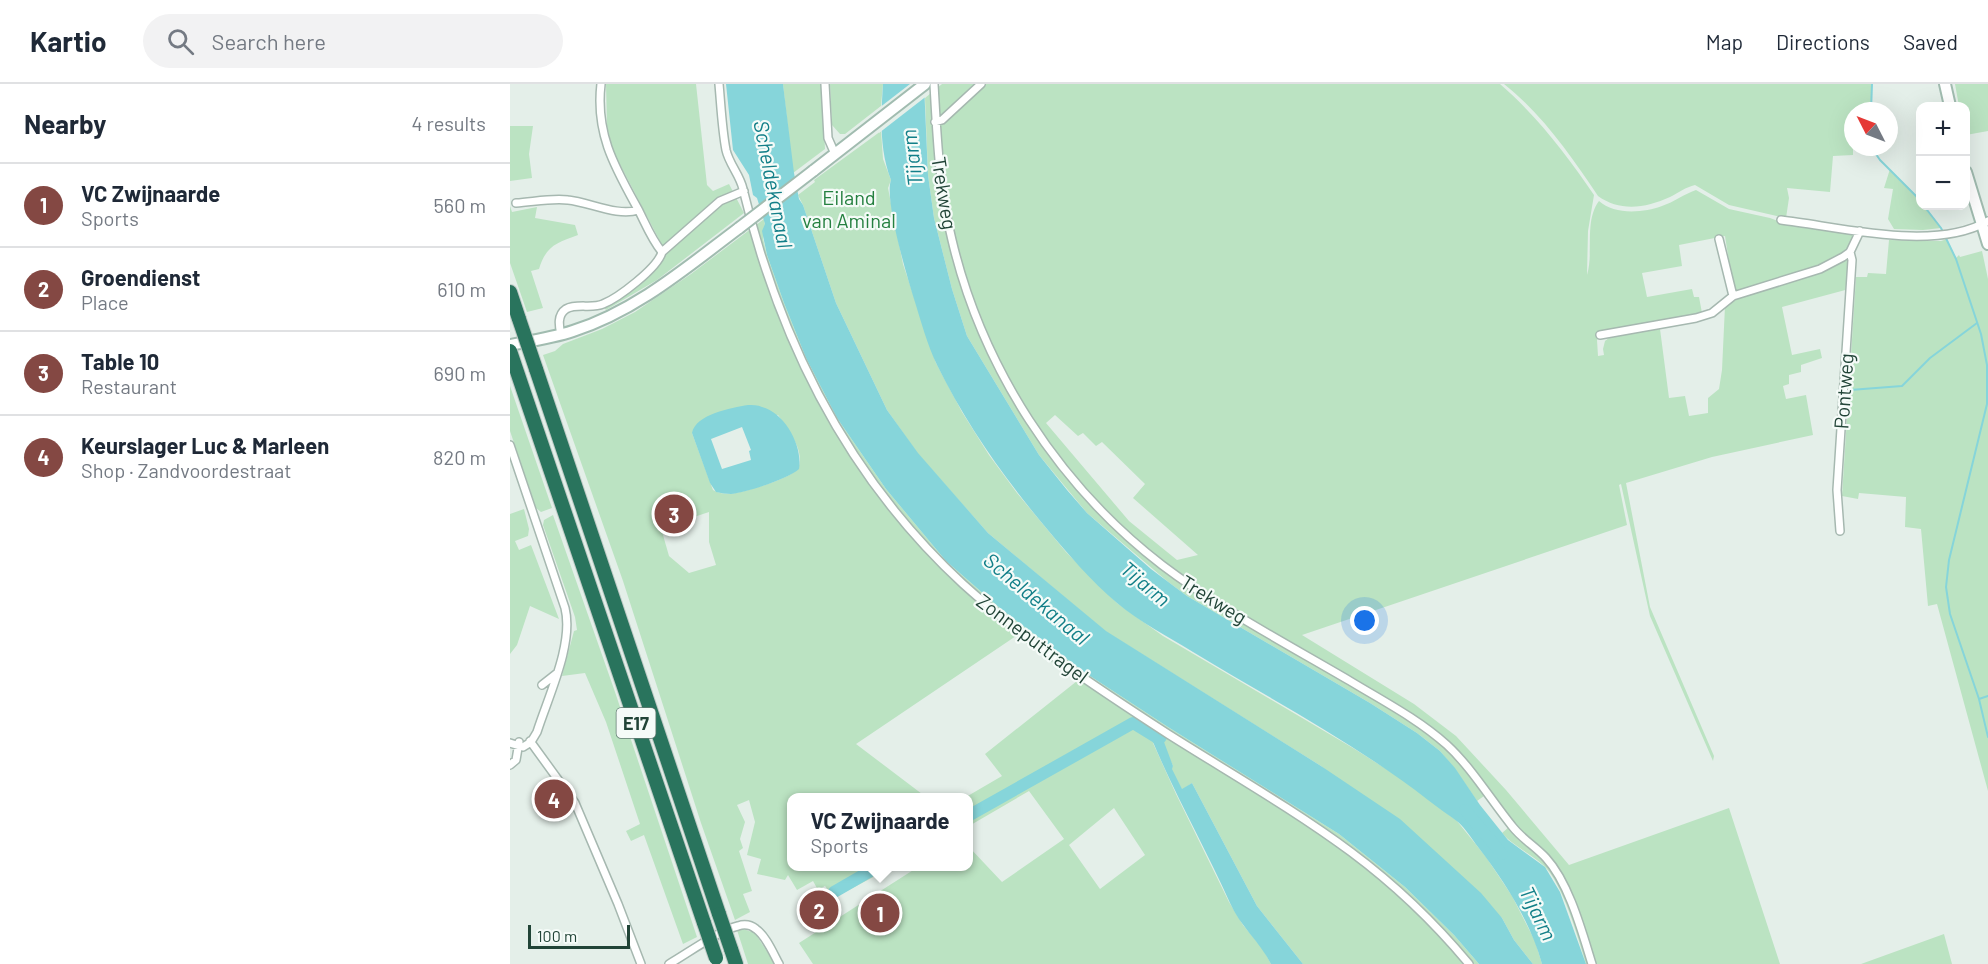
<!DOCTYPE html>
<meta charset="utf-8">
<style>
:root{--surface:#fff;--page:#f2f2f3;--text:#1f2937;--muted:#747a83;--line:#e0e1e3;--accent:#844843}
body{margin:0;font-family:Barlow,sans-serif;background:var(--page);color:var(--text)}
.controls{position:absolute;right:18px;top:18px;display:grid;overflow:hidden;border-radius:12px;box-shadow:0 6px 24px #0002}
.controls button{width:54px;height:54px;display:grid;place-items:center;padding:0;border:0;border-bottom:2px solid var(--line);background:var(--surface);color:var(--text);font:30px sans-serif}
.compass{position:absolute;left:1334px;top:18px;width:54px;height:54px;border-radius:50%;background:var(--surface);box-shadow:0 6px 24px #0002;rotate:312deg}
.scale{position:absolute;left:18px;bottom:15px;width:102px;box-sizing:border-box;padding-left:6px;border:3px solid #214437;border-top:0;font-size:16px;line-height:21px;white-space:nowrap;color:#214437;-webkit-text-stroke:4px #f5fbf8;paint-order:stroke}
.you{position:absolute;left:855px;top:537px;width:21px;height:21px;margin:-15px;border:4px solid #fff;border-radius:50%;background:#1a73e8;box-shadow:0 0 0 9px #1a73e833}
.badge{display:grid;place-items:center;width:39px;height:39px;border-radius:50%;background:var(--accent);color:#fff;font-size:20px;font-weight:700}
.pin{position:absolute;translate:-50% -50%;border:3px solid #fff;box-shadow:0 2px 6px #0006}
.popup{position:absolute;left:277px;top:709px;width:186px;height:78px;box-sizing:border-box;display:grid;place-content:center;border-radius:12px;background:var(--surface);filter:drop-shadow(0 2px 4px #0005);font-size:20px;white-space:nowrap;color:var(--muted)}
.popup b{font-size:22px;color:var(--text)}
.popup::after{content:'';position:absolute;left:50%;top:100%;margin-left:-12px;border:12px solid transparent;border-top-color:var(--surface)}
.list{margin:0;padding:0;list-style:none}
h2{display:flex;justify-content:space-between;align-items:center;height:78px;margin:0;padding:0 24px;font-size:26px}
h2 small{font-size:20px;font-weight:400;color:var(--muted)}
.list li{display:grid;grid-template-columns:39px 1fr auto;gap:18px;align-items:center;box-sizing:border-box;height:84px;padding:0 24px;border-top:2px solid var(--line)}
.list b{display:block;font-size:22px;white-space:nowrap}
.list p{margin:0;font-size:20px;white-space:nowrap;color:var(--muted)}
.list em{font-size:20px;font-style:normal;color:var(--muted)}
.icon{flex:none;width:33px;height:33px;fill:none;stroke:currentColor;stroke-width:2;stroke-linecap:round;stroke-linejoin:round}
.map{position:relative;flex:none;width:1478px;height:880px;overflow:hidden}
header{display:flex;align-items:center;gap:36px;box-sizing:border-box;height:84px;padding:0 30px;background:var(--surface);border-bottom:2px solid var(--line)}
header strong{font-size:28px}
nav{display:flex;gap:33px;margin-inline-start:auto;font-size:21px}
.search{width:420px;height:54px;background:var(--page);display:flex;align-items:center;gap:15px;box-sizing:border-box;padding:0 21px;border-radius:33px;color:var(--muted);font-size:22px}
main{display:flex}
aside{flex:1;background:var(--surface)}
.map>svg:first-child{display:block}
.green{fill:#bbe3c2;fill-rule:evenodd}
.water{fill:#86d5da;fill-rule:evenodd}
.pier{fill:#e4efe9}
.lines{fill:none;stroke-linecap:round;stroke-linejoin:round}
.stream{stroke:#86d5da;stroke-width:2}
.river{stroke:#86d5da;stroke-width:12}
.street-casing{stroke:#a6b8b0;stroke-width:10}
.secondary-casing{stroke:#a1bcb0;stroke-width:14}
.highway-casing{stroke:#c1cbc7;stroke-width:16}
.street{stroke:#fff;stroke-width:7}
.secondary{stroke:#fff;stroke-width:10}
.highway{stroke:#29745d;stroke-width:14}
.secondary-bridge-casing{stroke:#a1bcb0;stroke-width:14;stroke-linecap:butt}
.highway-bridge-casing{stroke:#c1cbc7;stroke-width:16;stroke-linecap:butt}
.secondary-bridge{stroke:#fff;stroke-width:10}
.highway-bridge{stroke:#29745d;stroke-width:14}
.labels{text-anchor:middle;dominant-baseline:central;stroke-width:4.5;stroke-linejoin:round;paint-order:stroke}
.shield{fill:#f5fbf8;stroke:#617b71;stroke-width:1.5}
.shield-label{font-size:18px;font-weight:bold;fill:#214437}
.street-label{font-size:20px;fill:#214437;stroke:#f5fbf8}
.park-label{font-size:20px;fill:#258040;stroke:#f5fbf8}
.water-label{font-size:21px;font-style:italic;fill:#127f88;stroke:#f5fbf8}
</style>
<header>
<strong>Kartio</strong>
<div class="search"><svg class="icon" aria-label="search" viewBox="0 0 24 24"><circle cx="10" cy="10" r="6"/><path d="M15 15l6 6"/></svg>Search here</div>
<nav><a>Map</a><a>Directions</a><a>Saved</a></nav>
</header>
<main>
<aside>
<h2>Nearby<small>4 results</small></h2>
<ul class="list">
<li><span class="badge">1</span><div><b>VC Zwijnaarde</b><p>Sports</p></div><em>560 m</em></li>
<li><span class="badge">2</span><div><b>Groendienst</b><p>Place</p></div><em>610 m</em></li>
<li><span class="badge">3</span><div><b>Table 10</b><p>Restaurant</p></div><em>690 m</em></li>
<li><span class="badge">4</span><div><b>Keurslager Luc &amp; Marleen</b><p>Shop · Zandvoordestraat</p></div><em>820 m</em></li>
</ul>
</aside>
<div class="map">
<svg width="1478" height="880" viewBox="0 0 1478 880">
<rect width="100%" height="100%" fill="#e4efe9"/>
<path class="green" d="M96 0H186L197 101 203 107 219 100 234 129 147 196 96 226 94 223C117 209 148 194 155 167L103 67 97 42Z
M273 0H312L315 65 283 89Z
M320 0H373L371 22 335 50H330L322 41Z
M432 0H990C1027 32 1057 71 1084 111L1078 147 1077 191C1084 168 1074 137 1089 117 1104 131 1133 129 1152 122 1164 118 1174 110 1186 106L1219 125 1260 134 1279 141 1344 150 1338 167 1317 179 1226 208 1223 203 1215 152 1169 161 1172 182 1132 189 1137 213 1182 205 1184 213H1189L1192 229 1139 239 1094 246 1087 256 1088 272 1094 271 1093 265 1095 257 1100 253 1150 245 1159 314 1175 312 1179 332 1198 329V314L1209 305 1212 286 1215 222 1224 215 1314 187 1340 174 1339 205 1272 223 1282 271 1310 265 1312 274 1291 281V288L1279 291V300L1273 302 1276 315 1296 311 1303 351 1202 373 1116 399 1140 523 1204 672 1203 677 1140 532 1111 400 1109 401 1117 441 792 551 904 620 946 652 996 706 1059 781 1219 724 1270 880H1076C1068 854 1053 799 1033 781 1020 769 1003 762 992 749L999 743 974 712 967 717 945 685 930 667 907 649 860 619 677 512 657 497 577 429 529 371 457 252 442 205 424 134 418 91 415 14ZM545 331 568 352 573 349 586 362 592 358 635 400 623 414 688 471 667 476 619 437 536 339Z
M994 0H1362L1361 27H1343V71L1323 72 1320 108 1277 104 1279 114 1276 134 1219 121 1185 101C1176 103 1168 109 1160 113 1136 124 1110 128 1088 112 1061 72 1032 30 994 0Z
M1445 0H1478V47L1456 51V22H1449Z
M0 42H23L19 70 22 94 0 97Z
M371 47 373 75 381 96 378 104 393 180 426 279 452 328 479 371 507 409 556 468 607 519 653 552 843 664 892 695 947 737 976 773 1002 812 1025 857 1032 880H1023L1004 856 992 834 811 682 595 547 478 449 408 370 377 326 326 219 293 121 288 111 305 98 304 96Z
M1380 85 1407 112 1410 116V122H1414L1431 144 1413 146 1384 145 1378 135 1383 105 1374 104Z
M0 122 2 128 27 123 25 134 65 141 68 151C46 159 36 162 29 185L21 187 33 224 17 228 0 179Z
M254 135 255 141 253 155 257 171 274 219 296 274 327 334 376 405 436 477 491 525 574 588 658 643 829 750 895 803 944 851 969 880H793L747 822 682 699 672 706 661 685 663 682 654 663 643 659 666 710 719 818 733 841 753 865 761 880H303L289 859 408 783 458 782 459 763 492 798 554 755 519 707 459 742 458 714 456 713 492 692 475 670 567 597 506 552 346 660 416 713 282 714V782L382 783 324 814 315 802 308 806 303 797 287 806 278 791 275 796 247 790 251 775 237 771 245 738 239 716 227 721 235 738 230 755 233 764 229 767 242 807 233 810 240 828 225 836 191 739 113 497 33 271 45 267 53 260 92 245 125 228 181 190ZM268 331C277 345 294 364 289 382 286 394 234 408 221 410 215 410 208 409 203 406L182 349ZM199 428V458L206 481 179 489 159 472 151 444ZM604 724 635 771 590 805 559 761Z
M1437 155 1446 174 1449 171 1450 173 1472 167 1478 195V707L1427 520 1418 522 1411 445 1395 443 1396 413 1349 409 1348 415 1332 412 1346 193H1357L1358 189 1376 190 1379 156 1431 157Z
M0 302 42 424 31 428 26 424 0 347Z
M14 425 19 445 18 452 5 457 9 466 21 461 49 535 20 522 7 561 0 570V430Z
M43 431 105 608 187 853 173 860 134 751 121 757 116 747 130 740 96 638 75 589 52 592 64 547 67 546 65 533 33 441 34 436Z
M233 845 245 849 265 880H238L227 846Z
M1434 850 1442 880H1351Z"/>
<path class="water" d="M216 0H273L284 89 289 115 293 121 326 219 377 326 408 369 478 449 596 547 811 682 890 735 971 809 992 834 1004 856 1023 880H969L944 851 895 803 829 750 658 643 574 588 491 525 436 477 376 405 327 334 296 274 274 219 257 171 252 147 255 140 247 114 243 111 239 91 223 66Z
M373 0H414L418 91 424 134 442 205 457 252 529 371 557 406 577 429 641 485 677 512 860 619 907 649 930 667 945 684 970 721 998 756 1035 783 1050 808 1076 880H1032C1020 837 995 798 968 763 962 755 956 745 948 738 939 731 928 724 918 716 845 659 762 616 683 568 657 552 630 538 607 519 581 497 558 470 537 445 494 394 456 340 427 281 417 260 411 237 404 215 397 192 374 116 381 96 369 65 371 32 373 0Z
M238 321C242 321 248 321 252 323 275 329 293 362 289 385 280 394 235 409 221 410 216 410 211 409 206 408L200 399 182 349C186 330 221 324 238 321ZM232 343 241 366 239 367 241 376 212 385 201 355Z
M649 655 654 658 663 682 662 685 672 705 682 699 747 822 793 880H761C750 858 730 842 720 819 696 765 666 713 643 658Z"/>
<path class="pier" d="M400 0H417L418 11 369 49V24Z"/>
<g class="lines">
<path class="stream" d="M1361 27 1362 0
M1361 63 1370 76 1410 116
M1414 122 1431 144 1446 175 1471 250 1477 281V320L1439 476 1436 503 1440 530 1469 615 1478 653
M1340 306 1392 302 1420 274 1467 239
M1469 615 1478 612"/>
<path class="river" d="M955 726 992 770
M458 732 623 639 649 655 651 653
M324 808 369 782"/>
<g class="street-casing">
<path id="street" d="M91 0C85 51 106 85 129 127 136 141 142 156 152 168
M209 0C211 22 212 45 216 66 219 80 230 91 233 105 269 255 338 394 453 500 516 557 587 604 658 650 718 688 783 725 841 768 884 800 924 838 959 880
M315 0 318 54 325 70
M424 0C427 52 429 104 442 156 472 283 548 401 652 481 710 525 777 560 840 597 873 617 908 635 937 661 961 683 981 716 1002 742 1012 755 1025 762 1036 774 1059 799 1072 848 1082 880
M425 38 432 36 471 0
M6 119C23 118 41 114 58 116 79 118 108 133 128 126
M1271 136C1331 143 1424 168 1478 137
M1209 155 1223 212
M51 251C49 242 47 231 56 225 67 219 82 225 93 220 108 214 148 184 152 168L210 117 234 107
M1090 251 1186 234 1202 229 1223 212 1310 185 1333 173 1340 168 1350 147
M0 361 55 524C64 560 38 613 27 648L21 658
M1330 447 1327 406 1342 176 1340 168
M32 601 46 590
M20 657 65 719 108 820 131 880
M0 659 13 663 21 658
M0 681 6 676 9 658
M159 880C177 870 209 846 228 842 234 840 241 841 246 845 256 852 263 869 269 880"/>
</g>
<g class="secondary-casing">
<path id="secondary" d="M1435 0 1440 22
M303 87 415 0
M1456 88 1478 160
M0 261C21 257 42 254 63 247 126 227 177 183 229 144"/>
</g>
<g class="highway-casing">
<path id="highway" d="M0 208 9 235
M0 267 194 839
M26 285 209 830
M221 865 226 880"/>
</g>
<use href="#street" class="street"/>
<use href="#secondary" class="secondary"/>
<use href="#highway" class="highway"/>
<g class="secondary-bridge-casing">
<path id="secondary-bridge" d="M229 144 303 87"/>
</g>
<g class="highway-bridge-casing">
<path id="highway-bridge" d="M9 235 26 285
M209 830 221 865
M194 839 206 874"/>
</g>
<use href="#secondary-bridge" class="secondary-bridge"/>
<use href="#highway-bridge" class="highway-bridge"/>
</g>
<g class="labels">
<rect class="shield" x="106.5" y="624" width="39" height="30" rx="4.5"/>
<g class="shield-label">
<text x="126" y="639">E17</text>
</g>
<g class="street-label">
<text transform="translate(435 109) rotate(81)">Trekweg</text>
<text transform="translate(1333 307) rotate(-86)">Pontweg</text>
<text transform="translate(704 515) rotate(32)">Trekweg</text>
<text transform="translate(523 554) rotate(37)">Zonneputtragel</text>
</g>
<g class="park-label">
<text x="339" y="113">Eiland<tspan x="339" dy="23">van Aminal</tspan></text>
</g>
<g class="water-label">
<text transform="translate(401 74) rotate(-97)">Tijarm</text>
<text transform="translate(264 100) rotate(79)">Scheldekanaal</text>
<text transform="translate(636 499) rotate(40)">Tijarm</text>
<text transform="translate(527 514) rotate(40)">Scheldekanaal</text>
<text transform="translate(1029 829) rotate(64)">Tijarm</text>
</g>
</g>
</svg>
<div class="controls">
<button>+</button>
<button>−</button>
</div>
<svg class="compass" viewBox="-18 -18 36 36"><path d="M0-13l5 13h-10z" fill="#e53935"/><path d="M0 13l5-13h-10z" fill="#747a83"/></svg>
<div class="scale">100 m</div>
<div class="you"></div>
<div class="pin badge" style="left:370px;top:829px">1</div>
<div class="popup"><b>VC Zwijnaarde</b>Sports</div>
<div class="pin badge" style="left:309px;top:826px">2</div>
<div class="pin badge" style="left:164px;top:430px">3</div>
<div class="pin badge" style="left:44px;top:715px">4</div>
</div>
</main>
